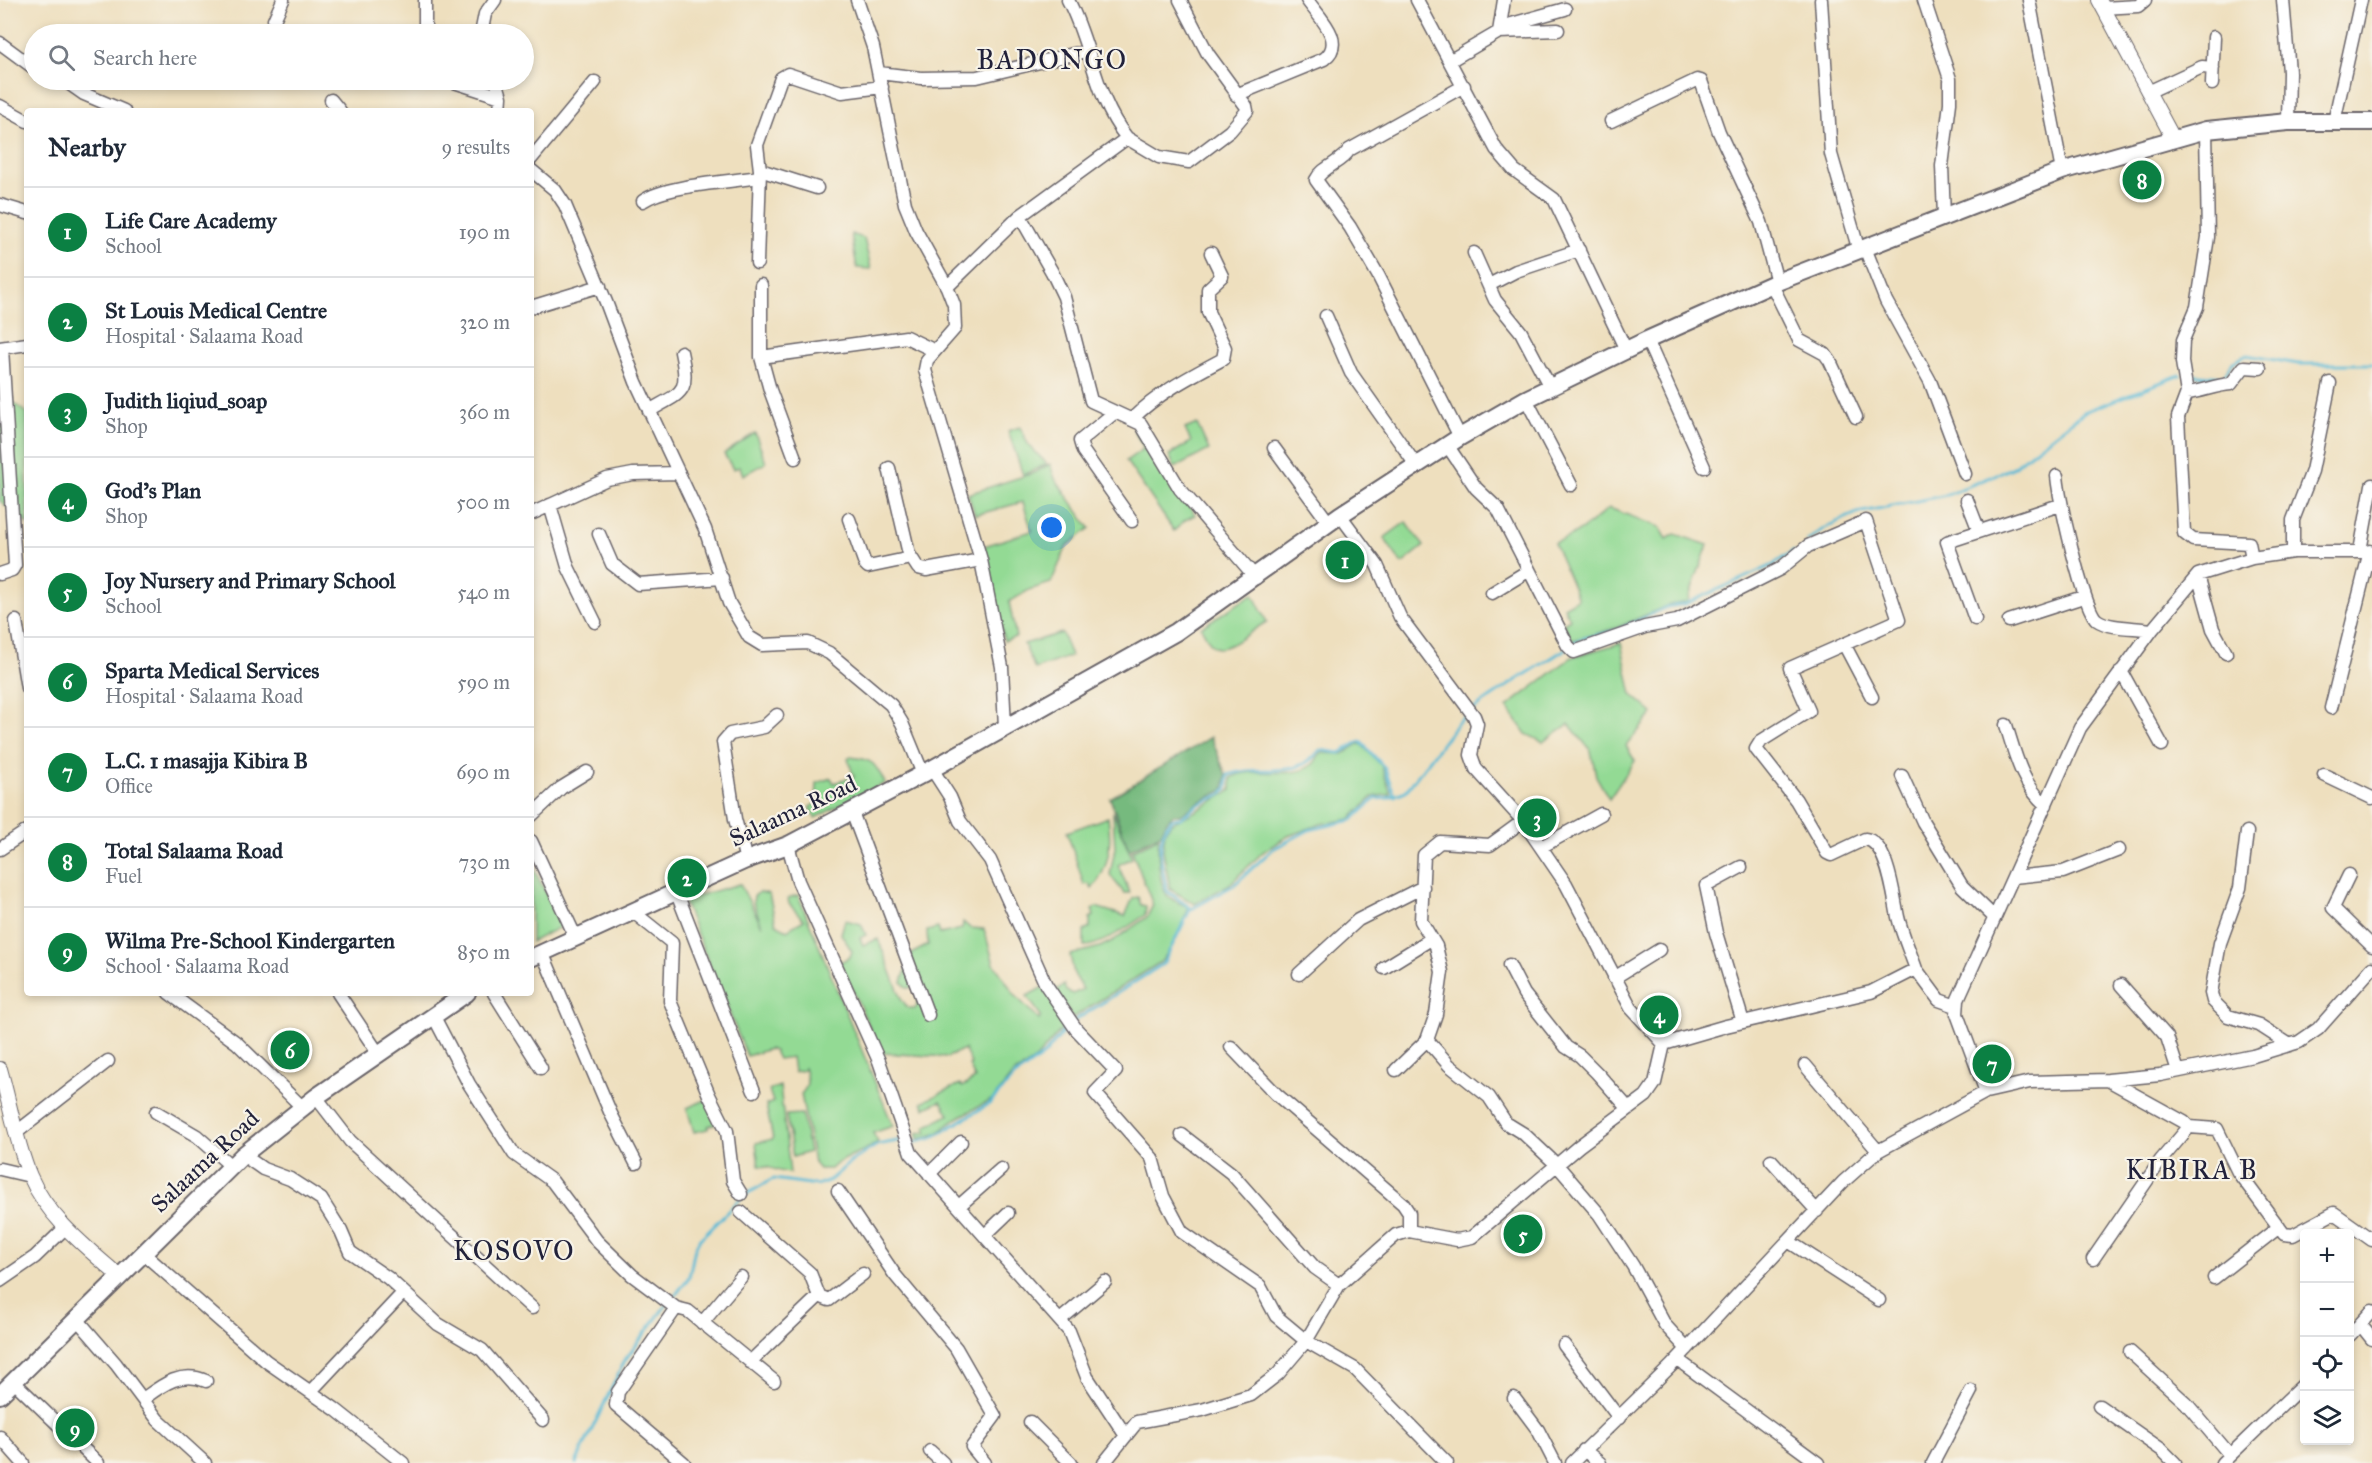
<!DOCTYPE html>
<meta charset="utf-8">
<style>
:root{--surface:#fff;--page:#f2f2f3;--text:#1f2937;--muted:#747a83;--line:#e0e1e3;--accent:#0b8043}
body{margin:0;font-family:"IM FELL Great Primer",serif;background:var(--page);color:var(--text)}
.controls{position:absolute;right:18px;bottom:18px;display:grid;overflow:hidden;border-radius:6px;box-shadow:0 3px 9px #0003}
.controls button{width:54px;height:54px;display:grid;place-items:center;padding:0;border:0;border-bottom:2px solid var(--line);background:var(--surface);color:var(--text);font:30px sans-serif}
.you{position:absolute;left:1052px;top:528px;width:21px;height:21px;margin:-15px;border:4px solid #fff;border-radius:50%;background:#1a73e8;box-shadow:0 0 0 9px #1a73e833}
.badge{display:grid;place-items:center;width:39px;height:39px;border-radius:50%;background:var(--accent);color:#fff;font-size:20px;font-weight:700}
.pin{position:absolute;translate:-50% -50%;border:3px solid #fff;box-shadow:0 2px 6px #0006}
.list{margin:0;padding:0;list-style:none}
h2{display:flex;justify-content:space-between;align-items:center;height:78px;margin:0;padding:0 24px;font-size:26px}
h2 small{font-size:20px;font-weight:400;color:var(--muted)}
.list li{display:grid;grid-template-columns:39px 1fr auto;gap:18px;align-items:center;box-sizing:border-box;height:90px;padding:0 24px;border-top:2px solid var(--line)}
.list b{display:block;font-size:22px;white-space:nowrap}
.list p{margin:0;font-size:20px;white-space:nowrap;color:var(--muted)}
.list em{font-size:20px;font-style:normal;color:var(--muted)}
.icon{flex:none;width:33px;height:33px;fill:none;stroke:currentColor;stroke-width:2;stroke-linecap:round;stroke-linejoin:round}
.map{position:relative;flex:none;width:2372px;height:1463px;overflow:hidden}
.search{position:absolute;background:var(--surface);box-shadow:0 3px 9px #0003;left:24px;top:24px;width:510px;height:66px;display:flex;align-items:center;gap:15px;box-sizing:border-box;padding:0 21px;border-radius:33px;color:var(--muted);font-size:22px}
.panel{position:absolute;background:var(--surface);box-shadow:0 3px 9px #0003;left:24px;top:108px;width:510px;height:888px;border-radius:6px}
.map>svg:first-child{display:block}
.green{fill:#93da94;stroke:#5a7e68;stroke-width:1.5}
.forest{fill:#76ba7e;stroke:#4c6e5c;stroke-width:1.5}
.lines{fill:none;stroke-linecap:round;stroke-linejoin:round}
.stream{stroke:#57b9d5;stroke-width:3}
.minor-casing{stroke:#696469;stroke-width:15}
.tertiary-casing{stroke:#696469;stroke-width:16}
.secondary-casing{stroke:#696469;stroke-width:20}
.minor{stroke:#fff;stroke-width:12}
.tertiary{stroke:#fff;stroke-width:14}
.secondary{stroke:#fff;stroke-width:16}
.labels{text-anchor:middle;dominant-baseline:central;stroke-width:4.5;stroke-linejoin:round;paint-order:stroke}
.street-label{font-size:24px;fill:#22223b;stroke:#f7f3e8}
.quarter-label{font-size:27px;letter-spacing:1.5px;fill:#22223b;stroke:#f7f3e8}
</style>
<div class="map">
<svg width="2372" height="1463" viewBox="0 0 2372 1463">
<rect width="100%" height="100%" fill="#f7f3e8"/>
<filter id="ink" filterUnits="userSpaceOnUse"><feTurbulence type="fractalNoise" baseFrequency=".0167" numOctaves="2"/><feDisplacementMap in="SourceGraphic" scale="12" xChannelSelector="R" yChannelSelector="G"/><feConvolveMatrix kernelMatrix="1 2 1 2 8 2 1 2 1" color-interpolation-filters="sRGB"/></filter>
<filter id="wash" filterUnits="userSpaceOnUse"><feTurbulence type="fractalNoise" baseFrequency=".008" numOctaves="4" result="noise"/><feDisplacementMap in="SourceGraphic" scale="24" xChannelSelector="R" yChannelSelector="G"/><feGaussianBlur stdDeviation="1.35" result="paint"/><feColorMatrix in="noise" values="0 0 0 0 0 0 0 0 0 0 0 0 0 0 0 0 0 1.4 0 .05"/><feComposite in="paint" operator="in"/></filter>
<g filter="url(#wash)">
<rect width="100%" height="100%" fill="#eedfbe"/>
<path class="green" d="M851 234 864 238 871 269 857 268Z
M0 393 27 413V524L0 501Z
M1197 424 1209 450 1175 468 1169 455 1191 442 1185 429Z
M1139 425 1195 515 1185 520 1174 531 1126 461 1144 448 1134 431Z
M1020 427 1028 444 1047 464 1023 475 1008 431Z
M755 433 766 463 743 475 740 467 733 469 724 454Z
M1050 464 1055 479 1090 528 1067 546 1051 583 1029 590 1009 602 1016 637 1004 641 984 546 1032 531 1023 502 975 515 968 494 1036 472Z
M1609 508 1660 527 1667 539 1675 534 1708 545 1687 602 1669 605 1616 628 1573 640 1563 623 1570 619 1564 607 1578 599 1554 543C1575 537 1592 522 1609 508Z
M1406 522 1424 546 1402 564 1384 538Z
M1253 594 1267 622C1254 627 1228 653 1215 647 1209 645 1205 633 1201 627Z
M1062 633 1071 656 1035 669 1024 644Z
M1621 643 1632 695 1653 713 1626 746 1635 761 1609 799 1596 776 1591 751 1569 724 1543 742 1526 734 1507 707 1572 657Z
M1360 743 1381 765 1391 794 1373 797 1350 819 1321 824 1288 836 1264 851 1230 884 1195 904 1170 889 1163 850 1165 832 1171 823C1190 816 1208 803 1227 793L1231 790V778C1253 764 1292 782 1313 764 1317 761 1317 756 1321 753L1343 754Z
M850 757C873 759 875 763 885 783L815 818 810 807 816 803 817 783 831 778 834 783 854 777 848 759Z
M1113 812 1132 858 1118 865 1130 893H1124L1110 875 1115 848Z
M1108 817C1112 844 1110 867 1092 889L1089 884 1084 885 1067 832Z
M1159 837C1157 849 1159 885 1167 895 1172 901 1181 904 1189 907L1175 942 1161 962 1072 1018 1056 990 1064 985 1066 991 1073 994 1083 989 1074 974 1070 955 1100 947 1114 940 1147 917 1153 905 1132 851Z
M531 863 562 926 531 942Z
M740 884 762 926 753 902 754 896 760 892 769 894 776 924 787 930 804 920 789 904 788 898 798 895 893 1126 873 1133 878 1142C862 1154 844 1155 831 1169H819L814 1163 801 1094C810 1085 807 1079 804 1067V1070L794 1072 792 1057 778 1059 774 1051 769 1049 747 1056 683 900Z
M1138 897 1141 905 1146 906 1145 915C1131 925 1100 947 1084 946V931L1090 928V918L1094 916 1092 909 1096 907 1125 916 1133 898Z
M845 920 861 924 866 935 860 938 863 945 878 939 902 1000 908 1008H916L918 998 914 987 907 988 902 982 911 954 928 945 927 931 938 928 940 934 962 929 963 922 970 928 984 929 994 964 1015 995 1039 1020 1041 1016 1027 996 1043 987 1067 1023 1034 1061 1013 1074 993 1099 959 1117 936 1134 918 1139 916 1133 927 1132 925 1127 949 1115 941 1101 925 1108 922 1102 960 1084 962 1087 975 1079 969 1065 971 1063 964 1049 948 1057 881 1053 840 962 850 957 852 951 841 934Z
M780 1086 790 1173C778 1172 770 1166 759 1166L756 1143 773 1139 766 1105 773 1102 769 1090Z
M710 1098 724 1121 708 1126V1129L694 1132 687 1108Z
M802 1114 809 1152 793 1157 786 1115Z"/>
<path class="forest" d="M1211 737 1226 775 1224 790 1199 802 1181 815H1173L1167 821 1161 834 1129 850 1110 798Z"/>
<g class="lines">
<path class="stream" d="M2187 374 2223 377 2233 362 2247 355 2298 364H2372
M1808 540 1828 526 1857 513 1947 495 2012 468 2084 412 2180 375
M1572 644 1580 639 1616 631 1667 607 1685 604 1773 565 1793 551
M1473 710C1503 687 1535 669 1567 648
M1192 909 1167 891C1162 868 1153 839 1172 819L1181 818 1197 805 1222 794 1227 788 1228 775C1261 763 1295 782 1320 750L1340 753 1360 741 1384 767 1395 796
M1074 1021 1163 964 1190 910 1234 885 1273 849 1309 830 1352 820 1375 799 1387 798 1406 791 1458 722 1468 714
M912 1143 932 1138 989 1104 1015 1076 1044 1055 1068 1026
M745 1195 773 1179 817 1185 830 1180 852 1161 877 1145 903 1140
M672 1300 689 1277 695 1248 700 1239 740 1199
M576 1463 625 1360 667 1304"/>
</g>
</g>
<g filter="url(#ink)">
<g class="lines">
<g class="minor-casing">
<path id="minor" d="M425 0V34
M857 0 873 47 905 204 916 231 947 287 954 305 955 328 927 360 925 370 981 560 1002 667 1005 727
M1417 0 1496 149 1514 170 1554 199 1626 350
M1821 0 1831 154 1859 251
M1924 0 1950 79V103L1942 166 1944 216
M2029 0 2062 171
M2283 0 2289 72 2288 122
M2103 8 2138 6 2145 0
M274 20 283 0
M1501 27 1565 9
M1499 32 1504 0
M481 34 485 14 495 0
M0 43 34 68
M1451 60 1499 32 1558 30
M879 73 921 78 977 77 1086 51
M64 80 84 94 124 111
M448 80 501 97
M496 80 501 97 500 111
M2212 84 2214 37
M2148 92 2202 67 2213 68
M1236 95 1324 59C1347 42 1319 17 1307 0
M331 100 340 111
M0 106 27 121
M1611 121 1697 80 1701 81 1719 132 1761 222 1777 282
M2334 122 2361 0
M2206 130 2208 237 2197 307 2183 340 2182 362 2187 393 2178 417 2184 533 2193 540 2249 543 2252 558
M1127 138 1159 157 1189 162 1230 131 1247 111 1246 106 1208 54 1180 0
M531 159 595 82
M531 170 555 190 565 205 606 302 636 382 705 529 729 603 749 637 762 645 808 643 829 653 891 705 902 723 923 774
M760 170 817 188
M643 201C665 185 730 182 759 177
M0 205 27 213
M1020 216 1052 272 1064 297 1091 401 1141 424 1180 489 1256 578
M1865 248 1886 301 1930 381 1965 474
M1474 253 1495 300 1521 332 1550 387
M757 263 760 170 757 145 781 78 788 74 842 92 882 87
M761 285V357L770 390 795 458
M1489 285 1516 271 1579 250
M1772 285 1799 340 1825 354 1830 361 1856 417
M947 287 1020 216 1127 138C1094 97 1092 45 1068 0
M531 307 600 286
M1326 316 1351 373 1416 465
M1647 340 1704 467
M0 348 27 344
M761 357 906 337 935 351
M2187 393C2201 392 2215 385 2231 384L2244 367 2260 368
M1526 399 1571 485
M649 411C683 391 690 394 681 352
M1114 413 1080 441 1083 451 1132 521
M1132 419C1158 393 1191 376 1223 359L1225 348 1208 312V289L1222 276 1211 253
M1460 437 1378 275 1350 227 1316 180C1322 167 1341 163 1349 150L1464 86
M1447 445 1476 488 1498 509 1568 646 1574 652 1645 627 1677 621 1780 569 1808 546 1866 521 1899 620 1790 668 1809 711 1761 741 1756 749 1796 800 1827 853 1831 855 1865 839C1888 841 1894 899 1898 917 1902 934 1910 952 1916 969
M1274 448 1329 523
M889 468 909 554 918 568 926 570 981 560
M2057 476C2059 497 2083 610 2097 620 2110 629 2136 627 2152 630
M1967 500 1979 531
M550 505 568 567 595 622
M531 514 607 479 633 474 679 473
M849 519 865 564 868 567 911 558
M599 534 612 564 638 584 722 578
M2360 551 2372 485
M2293 552V520L2312 471 2330 383
M0 574 12 570 15 565 2 348
M2198 575 2213 629 2226 653
M1492 593 1528 571
M1975 619 1947 542 2060 505
M16 621 27 688
M2009 621 2083 597
M1844 644 1872 697
M2121 671 2162 745
M2331 708 2370 551
M2006 725C2015 754 2022 785 2046 805
M932 769 950 797 960 821 990 860 1046 985 1076 1029 1116 1071 1095 1093 1152 1158 1163 1196 1182 1232 1260 1286 1276 1316 1306 1341 1355 1369 1447 1463
M2324 775 2372 798
M1902 776 1923 822 1962 886 1994 917
M852 812 928 1015
M531 816 561 788 587 772
M1523 821 1490 845 1440 842 1424 855 1421 921 1436 946 1442 972 1436 1014 1427 1040 1449 1065 1489 1097 1506 1123 1524 1134 1557 1165 1599 1214 1633 1266 1665 1325 1687 1349
M2247 832 2240 888 2220 943 2211 993 2213 1001 2228 1016 2259 1025 2290 1045
M531 841 575 936
M788 845 798 881 879 1061 911 1153 1069 1331 1087 1377 1126 1436
M1541 847 1601 814
M0 849 27 831
M746 860 735 819 723 742 730 734 764 727 777 715
M1741 867 1706 886 1716 933 1743 1022
M2349 875 2333 908 2372 946
M2013 877 2063 872 2119 850
M676 891 754 1091
M632 911 672 943 670 1001 709 1095 727 1131 733 1181 741 1194
M542 952 611 1114 636 1163
M1509 965 1524 994 1566 1047 1580 1056 1597 1073 1628 1108
M1384 968 1431 939
M1299 974 1358 920 1423 887
M1614 978 1659 950
M2121 985 2167 1037 2178 1071
M169 993 237 1043 302 1107
M338 993 378 1053
M494 993 541 1068
M433 1015 469 1084 514 1154 552 1181 597 1241 632 1275 676 1308 688 1311 774 1381
M1664 1044 1726 1026 1871 992 1916 969 1939 1000 1956 1006
M1231 1047 1276 1094 1403 1204 1409 1213V1231
M1805 1065 1878 1151
M1396 1070 1427 1040
M1986 1092 1957 1014 1958 999 2080 728 2152 630 2198 575 2252 558 2293 552H2372
M316 1097 350 1141 532 1308
M156 1112 197 1136 231 1166
M2189 1127 2217 1129 2238 1172 2284 1234 2293 1235 2334 1213 2372 1240
M17 1132 108 1061
M1182 1135 1231 1173 1315 1268 1339 1285
M243 1155 263 1169 290 1179 321 1199 341 1231 350 1252 388 1278 438 1324 482 1350 543 1420
M1771 1160 1817 1211
M0 1169 30 1176
M929 1174 961 1142
M838 1191 895 1275 956 1348 995 1416 972 1447 985 1463
M959 1206 1001 1169
M741 1212 810 1273 819 1296 829 1300 863 1274
M985 1235 1008 1213
M1788 1241 1879 1300
M143 1253 266 1361 335 1409 403 1463
M2093 1259 2161 1160 2189 1127 2184 1122 2108 1080
M2214 1278 2279 1227
M0 1281 35 1257 65 1228
M676 1308 618 1392 616 1405 684 1463
M76 1318 116 1364 158 1420 205 1463
M1060 1320 1105 1282
M702 1323 741 1277
M2360 1324 2372 1339
M2350 1335 2372 1311
M1564 1345 1619 1418
M2130 1352 2186 1403 2230 1455
M1678 1360 1818 1463
M750 1362 819 1296
M13 1381 98 1463
M311 1391 402 1294
M1514 1398 1538 1430 1555 1463
M143 1399C162 1385 181 1370 206 1381
M2099 1406 2162 1450 2175 1463
M1030 1422 1071 1463
M0 1437 23 1463
M1584 1450 1600 1463
M930 1451 943 1463
M1104 1463 1137 1422 1202 1410 1251 1395 1278 1374 1306 1341 1339 1285 1396 1235 1409 1231 1457 1240 1472 1237 1579 1146 1646 1096 1655 1083 1664 1044 1631 1008 1566 884 1523 821 1476 769 1471 755 1477 724 1474 716 1400 617 1377 565 1340 515
M1572 1463 1671 1366 1843 1182 1878 1151 1986 1092 2030 1082 2108 1080 2160 1075 2253 1056 2299 1042 2318 1029 2372 968
M1933 1463 1971 1391
M2222 1463 2304 1384"/>
</g>
<g class="tertiary-casing">
<path id="tertiary" d="M2099 0 2173 138
M0 1069C10 1104 16 1142 30 1176 48 1218 86 1247 119 1276"/>
</g>
<g class="secondary-casing">
<path id="secondary" d="M531 958 746 860 788 845 923 774 1176 632 1340 515 1460 437 1526 399 1647 340 1777 282 2062 171 2206 130 2288 122H2372
M0 1395 243 1155 316 1097 467 993"/>
</g>
<use href="#minor" class="minor"/>
<use href="#tertiary" class="tertiary"/>
<use href="#secondary" class="secondary"/>
</g>
</g>
<g class="labels">
<g class="street-label">
<text transform="translate(793 811) rotate(-25)">Salaama Road</text>
<text transform="translate(205 1161) rotate(-43)">Salaama Road</text>
</g>
<g class="quarter-label">
<text x="1052" y="59">BADONGO</text>
<text x="2192" y="1169">KIBIRA B</text>
<text x="514" y="1250">KOSOVO</text>
</g>
</g>
</svg>
<div class="controls">
<button>+</button>
<button>−</button>
<button><svg class="icon" aria-label="locate" viewBox="0 0 24 24"><circle cx="12" cy="12" r="6"/><path d="M12 2v4M12 18v4M2 12h4M18 12h4"/></svg></button>
<button><svg class="icon" aria-label="layers" viewBox="0 0 24 24"><path d="M12 4l9 5-9 5-9-5zM3 14l9 5 9-5"/></svg></button>
</div>
<div class="you"></div>
<div class="pin badge" style="left:1345px;top:560px">1</div>
<div class="pin badge" style="left:687px;top:878px">2</div>
<div class="pin badge" style="left:1537px;top:818px">3</div>
<div class="pin badge" style="left:1659px;top:1015px">4</div>
<div class="pin badge" style="left:1523px;top:1234px">5</div>
<div class="pin badge" style="left:290px;top:1050px">6</div>
<div class="pin badge" style="left:1992px;top:1064px">7</div>
<div class="pin badge" style="left:2142px;top:180px">8</div>
<div class="pin badge" style="left:75px;top:1428px">9</div>
<div class="search"><svg class="icon" aria-label="search" viewBox="0 0 24 24"><circle cx="10" cy="10" r="6"/><path d="M15 15l6 6"/></svg>Search here</div>
<section class="panel">
<h2>Nearby<small>9 results</small></h2>
<ul class="list">
<li><span class="badge">1</span><div><b>Life Care Academy</b><p>School</p></div><em>190 m</em></li>
<li><span class="badge">2</span><div><b>St Louis Medical Centre</b><p>Hospital · Salaama Road</p></div><em>320 m</em></li>
<li><span class="badge">3</span><div><b>Judith liqiud_soap</b><p>Shop</p></div><em>360 m</em></li>
<li><span class="badge">4</span><div><b>God's Plan</b><p>Shop</p></div><em>500 m</em></li>
<li><span class="badge">5</span><div><b>Joy Nursery and Primary School</b><p>School</p></div><em>540 m</em></li>
<li><span class="badge">6</span><div><b>Sparta Medical Services</b><p>Hospital · Salaama Road</p></div><em>590 m</em></li>
<li><span class="badge">7</span><div><b>L.C. 1 masajja Kibira B</b><p>Office</p></div><em>690 m</em></li>
<li><span class="badge">8</span><div><b>Total Salaama Road</b><p>Fuel</p></div><em>730 m</em></li>
<li><span class="badge">9</span><div><b>Wilma Pre-School Kindergarten</b><p>School · Salaama Road</p></div><em>850 m</em></li>
</ul>
</section>
</div>
